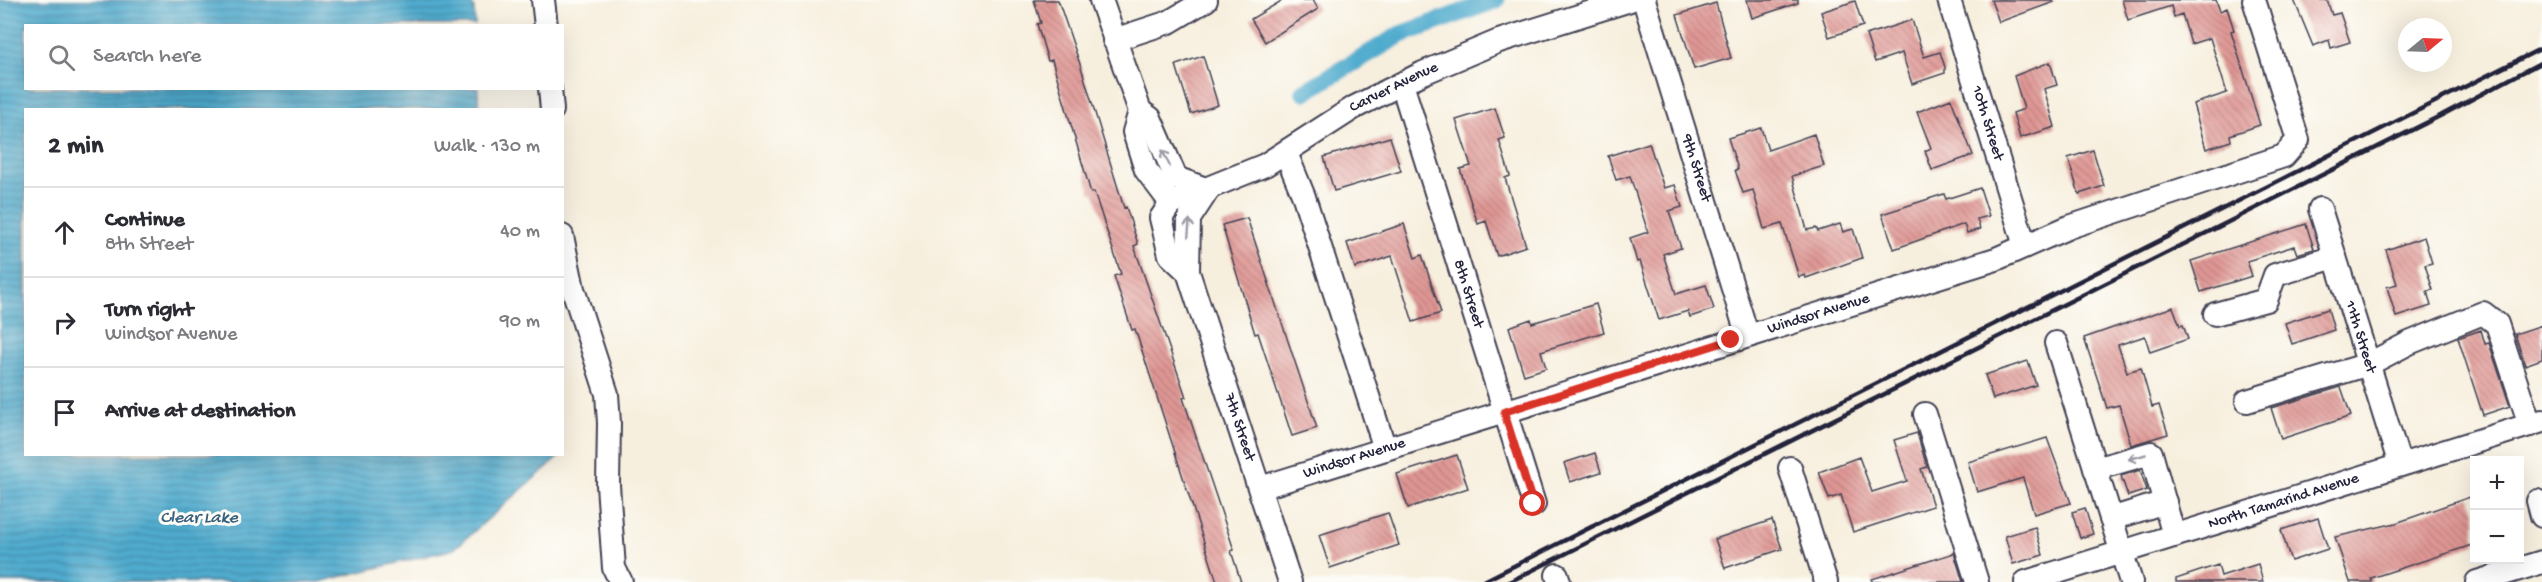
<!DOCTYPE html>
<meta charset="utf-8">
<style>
:root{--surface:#fff;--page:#f2f2f3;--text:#2b2b33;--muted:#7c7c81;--line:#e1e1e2}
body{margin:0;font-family:"Gochi Hand",sans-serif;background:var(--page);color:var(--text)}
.controls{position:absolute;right:18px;bottom:18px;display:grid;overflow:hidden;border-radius:0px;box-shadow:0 6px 24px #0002}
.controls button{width:54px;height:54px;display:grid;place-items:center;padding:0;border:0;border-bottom:2px solid var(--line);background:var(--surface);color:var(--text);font:30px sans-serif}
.compass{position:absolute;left:2398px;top:18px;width:54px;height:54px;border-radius:50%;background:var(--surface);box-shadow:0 6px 24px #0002;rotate:71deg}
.stop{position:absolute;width:18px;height:18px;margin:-14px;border:4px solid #d93025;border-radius:50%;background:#fff}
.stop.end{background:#d93025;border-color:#fff;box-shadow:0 2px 6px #0008}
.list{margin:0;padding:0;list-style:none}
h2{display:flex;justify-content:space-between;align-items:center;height:78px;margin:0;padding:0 24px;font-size:26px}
h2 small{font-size:20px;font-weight:400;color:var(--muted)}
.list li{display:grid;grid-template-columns:39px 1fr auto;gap:18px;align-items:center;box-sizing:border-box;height:90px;padding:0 24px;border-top:2px solid var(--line)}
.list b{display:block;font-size:22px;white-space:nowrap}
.list p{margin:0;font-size:20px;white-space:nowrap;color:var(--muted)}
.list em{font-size:20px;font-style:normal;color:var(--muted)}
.icon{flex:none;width:33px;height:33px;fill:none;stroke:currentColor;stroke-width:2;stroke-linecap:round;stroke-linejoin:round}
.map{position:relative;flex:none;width:2542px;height:582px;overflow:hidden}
.search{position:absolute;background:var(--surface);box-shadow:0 6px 24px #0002;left:24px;top:24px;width:540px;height:66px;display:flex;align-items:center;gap:15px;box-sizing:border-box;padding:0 21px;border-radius:0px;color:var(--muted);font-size:22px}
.panel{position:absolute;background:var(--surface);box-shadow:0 6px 24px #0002;left:24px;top:108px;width:540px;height:348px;border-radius:0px}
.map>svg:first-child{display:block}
.water{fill:url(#water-rules);stroke:#396684;stroke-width:1.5}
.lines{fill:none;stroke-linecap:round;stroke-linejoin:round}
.canal{stroke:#50abce;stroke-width:18}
.building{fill:url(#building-back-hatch)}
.minor-casing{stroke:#424153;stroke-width:26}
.minor{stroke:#fff;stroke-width:22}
.rail{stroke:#22223b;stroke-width:4.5}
.oneway{stroke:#9c9ca7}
.route{stroke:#d93025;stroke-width:8}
.labels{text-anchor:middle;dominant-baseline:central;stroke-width:6;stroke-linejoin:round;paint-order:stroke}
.street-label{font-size:16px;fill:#22223b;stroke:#fdfcf7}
.water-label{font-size:18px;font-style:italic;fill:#37607d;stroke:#fdfcf7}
</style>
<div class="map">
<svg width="2542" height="582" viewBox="0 0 2542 582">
<defs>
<pattern id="water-rules" width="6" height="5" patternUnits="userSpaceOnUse" patternTransform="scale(1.5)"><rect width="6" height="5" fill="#50abce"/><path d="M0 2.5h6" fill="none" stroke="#428ba8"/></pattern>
<pattern id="building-back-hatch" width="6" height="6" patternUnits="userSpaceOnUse" patternTransform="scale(1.5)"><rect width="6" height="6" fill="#e09794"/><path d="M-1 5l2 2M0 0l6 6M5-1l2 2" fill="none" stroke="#b57b7a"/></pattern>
</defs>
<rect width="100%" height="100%" fill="#fdfcf7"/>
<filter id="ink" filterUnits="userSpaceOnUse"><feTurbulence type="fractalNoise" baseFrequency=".0167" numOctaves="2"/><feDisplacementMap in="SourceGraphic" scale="12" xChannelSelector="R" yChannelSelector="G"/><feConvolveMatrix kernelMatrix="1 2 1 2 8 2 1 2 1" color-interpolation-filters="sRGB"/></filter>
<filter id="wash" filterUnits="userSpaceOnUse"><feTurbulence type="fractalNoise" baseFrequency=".008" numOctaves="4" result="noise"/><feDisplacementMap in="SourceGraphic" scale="24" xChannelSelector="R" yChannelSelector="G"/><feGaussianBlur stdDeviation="1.35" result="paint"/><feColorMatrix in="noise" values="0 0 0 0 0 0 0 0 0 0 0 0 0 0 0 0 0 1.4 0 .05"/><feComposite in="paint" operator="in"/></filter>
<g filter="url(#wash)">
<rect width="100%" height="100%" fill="#f7efde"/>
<path class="water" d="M0 0H469L474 7 475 25 26 26V88H478L479 109 26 110V454L561 455 454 549 319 582H0Z"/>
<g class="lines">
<path class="canal" d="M1304 92 1400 35 1496 0"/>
</g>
<g id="blocks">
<path class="building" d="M1034 0H1058L1082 70 1124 208 1126 207 1138 244 1134 246 1186 397 1183 398 1234 550 1231 551 1241 582H1217L1135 329 1132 330 1114 276 1121 274 1094 192 1091 193 1052 60 1048 61 1037 24 1041 23Z
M1283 0H1313L1318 9 1265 42 1251 19Z
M1747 0H1798V3L1752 18Z
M1991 0H2053L2054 2 1999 22Z
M2122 0H2216L2220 11 2227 8 2234 30 2231 31 2260 125 2230 135 2231 141 2206 149 2193 104 2227 93 2210 38 2191 44 2182 14 2174 17 2171 6 2128 20Z
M2294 0H2327L2332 15 2340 13 2350 42 2331 48 2329 40 2313 46Z
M1855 1 1863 26 1829 37 1821 12Z
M1716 3 1731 58 1694 69 1677 15Z
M1912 20 1924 57 1940 52 1945 67V73L1912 84 1902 53 1875 62 1866 35Z
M1203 56 1218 105 1191 114 1176 65Z
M2050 62 2057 85 2044 89 2055 127 2020 138 2013 113 2024 109 2014 76Z
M1951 99 1973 155 1932 170 1925 151 1931 148 1917 112Z
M1495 108 1505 138 1499 140 1510 176 1505 178 1526 246 1497 256 1486 221 1478 224 1460 169 1471 166 1456 120Z
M1761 128 1768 150 1814 134 1824 166 1792 176 1807 230 1816 228 1818 231 1840 224 1843 232 1853 229 1862 258 1806 278 1805 275 1799 277 1782 224 1764 229 1753 190 1743 193 1735 170 1738 169 1728 138Z
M1390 137 1401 171 1334 191 1324 157Z
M1649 143 1664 188 1675 185 1682 207 1669 211 1681 248 1663 254 1676 294 1706 285 1714 309 1690 317 1688 311 1659 320 1640 261 1637 262 1630 238 1648 232 1630 176 1616 180 1608 156Z
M2093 150 2104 186 2079 194 2068 158Z
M1980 188 1989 216 1977 219 1980 229 1967 233 1964 224 1894 249 1882 214 1944 194 1946 199Z
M1247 218 1317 428 1292 436 1258 333 1255 334 1222 225Z
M1404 224 1415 258 1422 255 1441 313 1413 322 1392 256 1355 268 1347 243Z
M2306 224 2314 249 2297 254 2294 246 2247 261 2252 276 2201 292 2191 261Z
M2424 237 2432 263 2425 265 2433 290 2427 291 2431 306 2396 317 2387 287 2397 284 2386 250Z
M1596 304 1604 332 1541 351 1546 368 1524 375 1509 327 1531 319 1532 323Z
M2173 307 2180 326 2183 325 2188 339 2150 352 2145 336 2118 345 2127 372 2141 368 2152 407 2159 405 2168 434 2131 445 2119 405 2107 408 2084 338Z
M2328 309 2334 330 2292 344 2285 323Z
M2542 325V359L2525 365 2515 334Z
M2481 330 2485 344 2489 343 2510 406 2483 415 2458 338Z
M2028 361 2036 385 1993 399 1985 375Z
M2341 387 2351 416 2281 439 2271 408Z
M1917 433 1927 467 1921 469 1933 506 1853 532 1841 495 1829 499 1819 472 1859 457 1872 492 1907 481 1894 440Z
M2047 438 2071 503 2034 514 2023 478 1977 492 1968 462Z
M1595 453 1601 472 1570 482 1564 463Z
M1457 455 1468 488 1408 508 1397 474Z
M2140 470 2147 490 2128 496 2121 476Z
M2470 497 2475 511V544L2371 578 2372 582H2350L2335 537 2396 523Z
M2085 508 2093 534 2080 538 2072 512Z
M1388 513 1399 545 1330 568 1319 535Z
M2318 518 2328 549 2291 561 2281 530Z
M1772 520 1782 549 1725 568 1715 539Z
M2035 527 2043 555 2013 564 2005 536Z
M1954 553 1963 582H1872V579Z
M2258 564 2263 582H2176V579L2218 565 2221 576Z"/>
</g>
</g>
<g filter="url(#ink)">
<use href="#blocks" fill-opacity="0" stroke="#424153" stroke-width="1.5"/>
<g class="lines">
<g class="minor-casing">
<g id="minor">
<path d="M543 0 546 26"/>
<path d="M1101 0 1140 111 1134 132 1146 170 1171 203"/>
<path id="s1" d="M1644 0 1747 334"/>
<path id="s2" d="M1949 0 2025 246"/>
<path d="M1114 40 1169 22 1206 0"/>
<path id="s3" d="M1402 84 1534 504"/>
<path d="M550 88 552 110"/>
<path id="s4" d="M1140 111 1150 118 1176 178 1208 190 1189 219 1188 272 1290 582"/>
<path d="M1286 153 1304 197 1385 449"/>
<path id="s5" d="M1171 203 1265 165 1355 107 1423 73 1499 41 1630 0"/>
<path d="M1171 203 1161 218 1170 255 1188 272"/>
<path id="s6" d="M2320 209 2400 465"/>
<path d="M562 236 573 289 607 394 609 423 608 485 614 568 621 582"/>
<path d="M2215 314 2266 300 2275 275 2335 257"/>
<path d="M2056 343 2131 582"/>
<path d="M2247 401 2369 364 2409 343 2483 313 2497 324 2530 425"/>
<path d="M1925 414 1977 582"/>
<path d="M1790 468 1826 582"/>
<path d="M2095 469 2151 453 2174 536"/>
<path id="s7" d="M1260 488 1996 259 2069 227 2284 156 2298 140 2254 0"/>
<path d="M2538 501 2542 516"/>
<path d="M2111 519 2165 502"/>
<path d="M1557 575 1559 582"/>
<path id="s8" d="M2026 582 2542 421"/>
<path d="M2477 582 2542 562"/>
</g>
</g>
<use href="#minor" class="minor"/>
<path class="rail" d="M1482 582 2542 48
M1509 582 2442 115 2542 62"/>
</g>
<defs><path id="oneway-shaft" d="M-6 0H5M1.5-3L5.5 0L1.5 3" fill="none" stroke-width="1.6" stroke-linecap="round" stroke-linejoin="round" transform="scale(1.5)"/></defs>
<g class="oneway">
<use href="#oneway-shaft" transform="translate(1166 158) rotate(-115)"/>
<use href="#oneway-shaft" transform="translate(1189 228) rotate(-85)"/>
<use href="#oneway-shaft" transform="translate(2137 457) rotate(164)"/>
</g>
</g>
<g class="lines" filter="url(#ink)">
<path class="route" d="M1533 504 1504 412 1731 340"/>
</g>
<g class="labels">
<g class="street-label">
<text stroke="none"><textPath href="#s5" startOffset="252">Carver Avenue</textPath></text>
<text stroke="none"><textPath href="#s2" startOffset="129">10th Street</textPath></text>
<text stroke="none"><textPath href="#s1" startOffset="176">9th Street</textPath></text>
<text stroke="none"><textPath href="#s3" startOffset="220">8th Street</textPath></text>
<text stroke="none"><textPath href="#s7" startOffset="585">Windsor Avenue</textPath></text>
<text stroke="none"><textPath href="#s6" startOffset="134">11th Street</textPath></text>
<text stroke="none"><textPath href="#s4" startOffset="363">7th Street</textPath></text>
<text stroke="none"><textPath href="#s7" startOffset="99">Windsor Avenue</textPath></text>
<text stroke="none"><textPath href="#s8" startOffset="270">North Tamarind Avenue</textPath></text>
</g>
<g class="water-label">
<text x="199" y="518">Clear Lake</text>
</g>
</g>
</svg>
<div class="controls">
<button>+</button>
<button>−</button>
</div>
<svg class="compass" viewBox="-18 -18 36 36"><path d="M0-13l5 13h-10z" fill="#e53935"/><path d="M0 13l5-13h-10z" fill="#7c7c81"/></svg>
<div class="stop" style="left:1533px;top:504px"></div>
<div class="stop end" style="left:1731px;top:340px"></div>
<div class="search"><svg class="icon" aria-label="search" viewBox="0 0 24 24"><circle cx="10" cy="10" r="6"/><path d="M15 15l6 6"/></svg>Search here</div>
<section class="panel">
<h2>2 min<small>Walk · 130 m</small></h2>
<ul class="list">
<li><svg class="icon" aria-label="ahead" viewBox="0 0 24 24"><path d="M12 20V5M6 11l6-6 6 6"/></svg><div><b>Continue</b><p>8th Street</p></div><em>40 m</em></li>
<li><svg class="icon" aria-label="right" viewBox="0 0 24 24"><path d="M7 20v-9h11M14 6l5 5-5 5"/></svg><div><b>Turn right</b><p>Windsor Avenue</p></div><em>90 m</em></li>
<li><svg class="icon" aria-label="arrive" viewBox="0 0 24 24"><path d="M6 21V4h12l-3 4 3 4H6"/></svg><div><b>Arrive at destination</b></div></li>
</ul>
</section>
</div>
